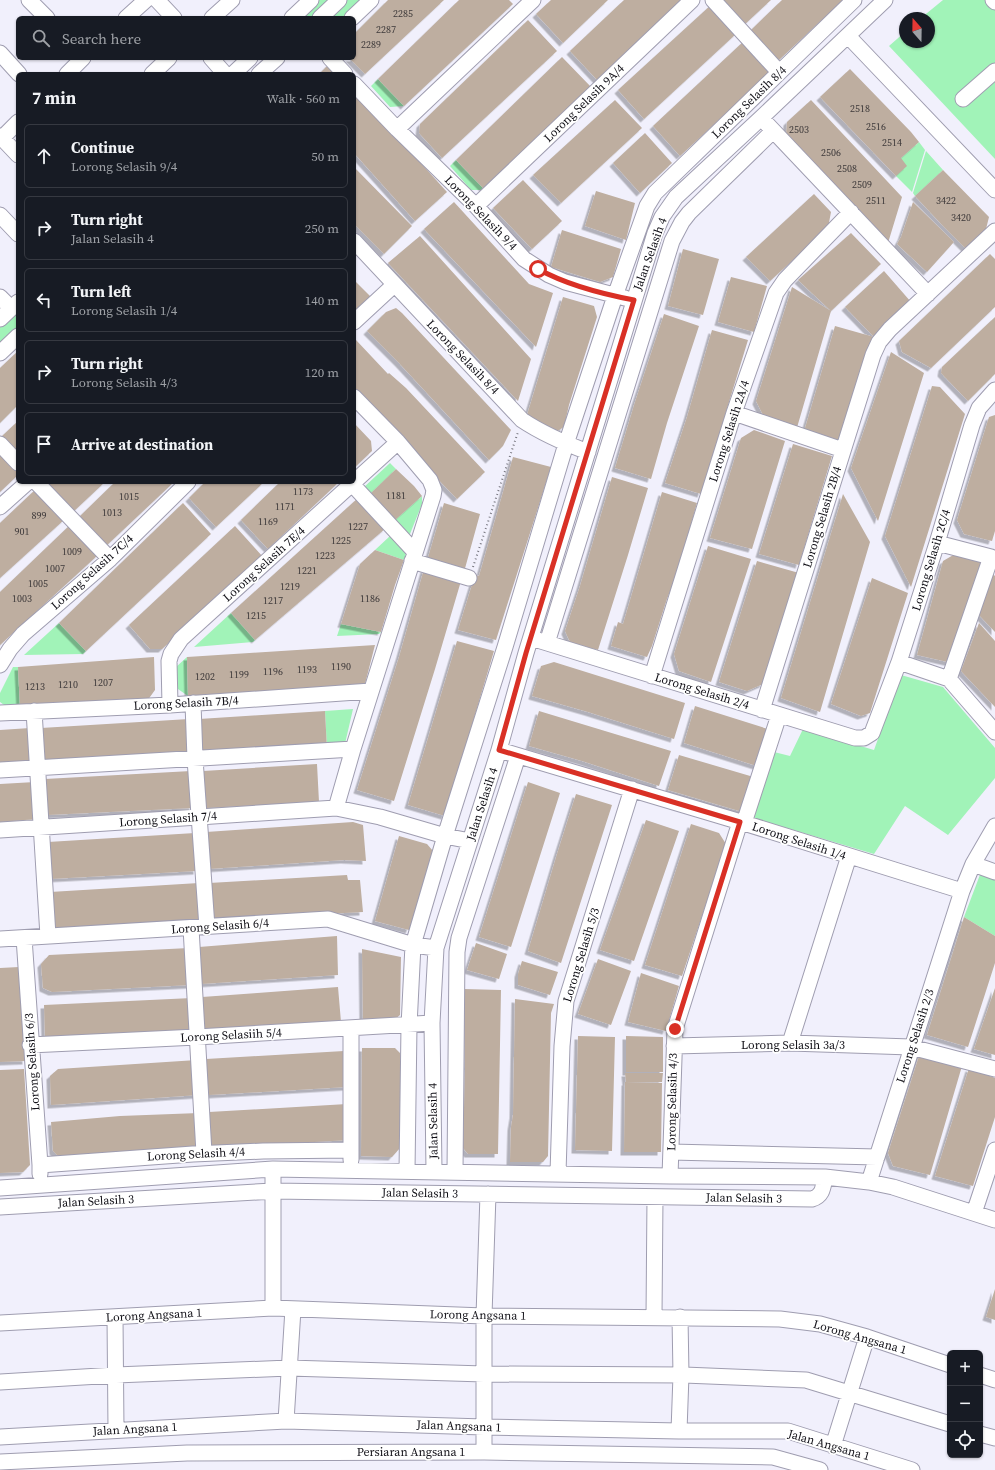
<!DOCTYPE html>
<meta charset="utf-8">
<style>
:root{--surface:#171b24;--page:#20242c;--text:#f1f3f6;--muted:#9ea1a6;--line:#363941}
body{margin:0;font-family:"Source Serif 4",serif;background:var(--page);color:var(--text)}
.controls{position:absolute;right:12px;bottom:12px;display:grid;overflow:hidden;border-radius:6px;box-shadow:0 1px 3px #0004}
.controls button{width:36px;height:36px;display:grid;place-items:center;padding:0;border:0;border-bottom:1px solid var(--line);background:var(--surface);color:var(--text);font:20px sans-serif}
.compass{position:absolute;left:899px;top:12px;width:36px;height:36px;border-radius:50%;background:var(--surface);box-shadow:0 1px 3px #0004;rotate:340deg}
.stop{position:absolute;width:12px;height:12px;margin:-9px;border:3px solid #d93025;border-radius:50%;background:#fff}
.stop.end{background:#d93025;border-color:#fff;box-shadow:0 1px 4px #0008}
.list{margin:0;padding:0;list-style:none}
h2{display:flex;justify-content:space-between;align-items:center;height:52px;margin:0;padding:0 16px;font-size:17px}
h2 small{font-size:13px;font-weight:400;color:var(--muted)}
.list li{display:grid;grid-template-columns:26px 1fr auto;gap:12px;align-items:center;box-sizing:border-box;height:64px;margin:0 8px 8px;padding:0 8px;border:1px solid var(--line);border-radius:6px}
.list b{display:block;font-size:15px;white-space:nowrap}
.list p{margin:0;font-size:13px;white-space:nowrap;color:var(--muted)}
.list em{font-size:13px;font-style:normal;color:var(--muted)}
.icon{flex:none;width:22px;height:22px;fill:none;stroke:currentColor;stroke-width:2;stroke-linecap:round;stroke-linejoin:round}
.map{position:relative;flex:none;width:995px;height:1470px;overflow:hidden}
.search{position:absolute;background:var(--surface);box-shadow:0 1px 3px #0004;left:16px;top:16px;width:340px;height:44px;display:flex;align-items:center;gap:10px;box-sizing:border-box;padding:0 14px;border-radius:6px;color:var(--muted);font-size:15px}
.panel{position:absolute;background:var(--surface);box-shadow:0 1px 3px #0004;left:16px;top:72px;width:340px;height:412px;border-radius:6px}
.map>svg:first-child{display:block}
.green{fill:#a1f3b8}
.building{fill:#beaea0;filter:url(#shadow)}
.lines{fill:none;stroke-linecap:round;stroke-linejoin:round}
.minor-casing{stroke:#9f9db0;stroke-width:17}
.path{stroke:#77767f;stroke-width:2;stroke-dasharray:1 3;stroke-linecap:butt}
.minor{stroke:#fff;stroke-width:15}
.route{stroke:#d93025;stroke-width:5}
.labels{text-anchor:middle;dominant-baseline:central;stroke-width:3.5;stroke-linejoin:round;paint-order:stroke}
.number-label{font-size:10px;fill:#3c3839}
.street-label{font-size:12px;fill:#111017;stroke:#fff}
</style>
<div class="map">
<svg width="995" height="1470" viewBox="0 0 995 1470">
<defs>
<filter id="shadow"><feDropShadow dx="-3.5" dy="3.5" stdDeviation="0" flood-color="#0004"/></filter>
</defs>
<rect width="100%" height="100%" fill="#f1f0fc"/>
<path class="green" d="M311 0H371L352 18H292Z
M943 0H995V159L889 46 905 32V42H929V18H921Z
M378 79 404 106 390 107 371 86Z
M919 142 925 150 912 192 896 176 901 158Z
M926 151 943 170 915 196 913 193Z
M456 160 483 188 481 190H471L450 166Z
M18 302V336L0 353V319Z
M390 463 396 469 369 495 363 488Z
M422 496V504L408 539 394 521Z
M390 536 407 551 404 560 375 550Z
M231 613 255 640 253 642 194 647Z
M59 623 86 651 83 654 24 655Z
M341 624 381 632 379 634 337 636Z
M187 657 188 696 178 689 176 667Z
M13 667H18L20 707H7L0 702V693Z
M901 675 943 687 995 748V778L948 835 905 806 874 854 754 818 774 752 790 756 803 729 874 750Z
M353 709 344 748 327 749 325 711Z
M981 872 995 880V936L964 917Z"/>
<path class="building" d="M388 0H444L365 74 349 58H354V34Z
M459 0H509L513 4 404 106 378 79Z
M551 0H608L563 43 536 14Z
M624 0H684L599 82 570 51Z
M718 0H771L743 26Z
M782 0H843L779 60 751 30Z
M712 4 737 33 644 119 618 90Z
M528 20 557 51 442 158 419 133 420 124Z
M744 41 773 70 680 156 653 126Z
M562 57 592 88 483 188 456 160Z
M330 63 340 74H319Z
M850 69 911 132 919 142 901 158 907 166 896 176 820 97Z
M354 89 447 192 415 221 354 153Z
M615 100 642 128 561 203 533 175Z
M811 100 902 197 888 243 786 136 787 122Z
M645 133 672 163 640 193 613 163Z
M354 167 412 226 384 254 354 224Z
M943 170 989 217 985 233 967 250 943 226 915 196Z
M523 180 562 221 532 249 493 208Z
M596 191 635 203 626 240 585 226Z
M814 194 831 212 828 228 770 281 746 257Z
M454 202 529 284 553 293 536 347 424 229Z
M913 202 954 242 927 272 897 244 901 237Z
M562 230 621 249 613 277 600 282 551 267Z
M851 233 881 264 831 311 798 280Z
M420 236 531 359 518 401 388 263Z
M683 249 719 259 703 315 668 306Z
M990 254 995 259V307L931 368 902 352 899 341Z
M884 271 911 302 874 337 845 307Z
M731 277 767 286 754 332 718 322Z
M354 280 371 297 354 313Z
M792 287 831 311 796 431 766 421 756 401Z
M563 297 594 306 597 317 569 405 564 427 554 433 527 415Z
M396 308 402 313 511 430 503 446 489 460 399 363 367 331 386 312Z
M664 314 699 326 667 423 651 479 615 468 635 402Z
M995 317V374L968 401 941 373 942 367Z
M835 326 874 337 840 441 803 435Z
M712 330 748 340 701 494 665 483 687 417Z
M356 340 388 374 389 373 406 388 485 472 457 499 354 392V343Z
M18 351V405L0 423V368Z
M891 352 924 373 878 521 851 468Z
M932 386 940 387 965 414 911 587 885 536Z
M995 415V531L992 541 964 534 957 520 989 417Z
M18 421V455L1 437Z
M354 423 371 441 372 451 354 468Z
M754 430 785 441 752 549 710 538 741 438Z
M793 444 832 456 799 565 759 554Z
M0 451 18 470V475L0 492Z
M513 457 551 467 496 640 458 630 475 575 479 576Z
M396 469 414 486 422 496 394 521 369 495Z
M612 477 648 488 628 555 598 650 570 642 565 631 580 586Z
M47 482H105L73 512 45 483Z
M115 482H174L105 547 78 518Z
M205 482H264L216 527 189 498Z
M280 482H339L268 549 241 520Z
M36 489 65 519 0 578V523Z
M662 492 697 503 679 568 667 599 652 646 647 657 611 646 618 622 623 624Z
M843 494 870 542 820 712 781 698Z
M358 498 386 528 255 640 231 613Z
M183 503 211 534 86 651 59 623Z
M444 503 480 514 464 572 427 561Z
M71 524 99 554 0 645V592Z
M235 526 263 557 162 649H150L129 625Z
M708 546 751 559 711 682 679 671 674 654Z
M375 550 404 560 395 585 381 632 341 624 360 564Z
M955 554 981 562 952 663 917 655 943 561Z
M757 561 799 573 763 684 747 691 719 682Z
M424 569 461 581 435 669 394 801 357 790 399 657Z
M992 573 995 576V632L979 615Z
M872 578 908 593 870 713 861 716 831 704Z
M979 623 995 641V707L961 671Z
M457 641 494 651 445 816 408 805Z
M375 645 365 684 188 696 187 657Z
M154 657 155 690 147 701 20 707 18 667Z
M554 662 685 703 674 739 588 712 532 696 541 666Z
M695 706 771 730 760 767 684 743Z
M325 711 327 749 202 757 199 719Z
M539 711 671 751 659 786 582 761 529 746Z
M189 719 191 757 44 765 41 728Z
M30 728 32 765 0 767V730Z
M679 755 757 778 746 813 668 790Z
M317 764 319 802 206 808 203 771Z
M191 771 193 808 47 815 45 779Z
M35 782 37 819 0 822V784Z
M528 782 560 793 511 947 479 937Z
M576 794 612 805 561 963 528 951 557 854Z
M646 820 679 831 634 961 600 950Z
M353 822 363 825 366 861 344 860 208 869 206 832Z
M691 824 719 833 726 844 682 976 645 965Z
M195 833 197 871 50 879 48 842Z
M399 836 427 844 433 851 417 911 409 930 375 921Z
M347 875 348 880H360L363 912 211 920 209 883Z
M199 883 201 920 52 929 50 892Z
M964 917 995 936V963L968 1047 927 1035Z
M337 936 338 975 201 984 199 947Z
M476 943 507 954 499 979 467 970Z
M189 948 191 985 52 992 43 988 41 964 49 955Z
M362 949 401 957 400 1015 394 1020H363Z
M598 959 631 971 611 1025 578 1014Z
M522 961 558 972 550 995 518 985V974Z
M19 967 26 1061 0 1062V968Z
M641 973 679 986 666 1031 628 1022Z
M338 987 341 1022 204 1033 202 997Z
M995 988V1055L974 1049Z
M464 989 501 990 498 1154H468L463 1148 465 1069Z
M192 998 194 1034 53 1042 45 1037 44 1005Z
M515 999 554 1004 551 1013 548 1156 543 1162H510L511 1127 513 1115Z
M578 1036 615 1037 612 1151 575 1150Z
M626 1036 663 1037V1072H626Z
M362 1048H395L400 1053V1148L392 1157 361 1156Z
M344 1051 347 1087 209 1095 206 1059Z
M920 1053 962 1066 930 1175 893 1166 888 1153Z
M197 1060 199 1095 51 1105 50 1076 58 1069Z
M969 1068 995 1078V1117L973 1186 935 1176Z
M24 1069 30 1165 23 1172 0 1173V1070Z
M625 1073H663L662 1082H626Z
M625 1082 662 1083 661 1152H624Z
M347 1104 349 1140 211 1148 209 1112Z
M199 1113 201 1148 59 1157 53 1151 51 1122 120 1116Z
M995 1289V1320L986 1317Z"/>
<g class="lines">
<g class="minor-casing">
<path id="minor" d="M29 0 47 18
M157 0 174 18
M713 0 779 72
M993 0 995 2
M126 18 146 0
M212 18 232 0
M292 18 311 0
M320 18 339 0
M352 18 371 0
M848 36 995 190
M0 53 19 74
M211 58 225 74
M330 58 345 74
M67 74 83 58
M152 74 169 58
M233 74 250 58
M259 74 277 58
M354 84 397 129 476 206 524 259 549 275 565 282 625 298
M963 99 995 71
M766 123 928 294
M397 129 533 0
M0 136 18 155
M2 138 18 122
M476 206 692 0
M0 215 18 234
M354 241 522 420C543 434 564 443 588 452
M0 297 11 308
M0 319 18 302
M354 322 394 285
M0 353 18 336
M734 413 843 450
M0 444 18 463
M36 482 110 559
M352 484 415 552
M0 507 28 482
M937 543 991 557 995 561
M412 561 469 578
M531 638 855 738H864L872 733 899 662 937 543 972 425 979 408 995 390
M547 643 672 241 682 222 689 213 773 131
M899 662 949 679 995 732
M0 665 10 649 23 634 110 559 188 482
M652 676 734 413 776 293 785 280 851 212
M949 679 991 557
M193 703 195 759 207 927
M170 705 169 661 171 654 181 639 398 442
M762 710 873 355 879 342 890 329 995 231
M34 711 48 936
M0 713 170 705 371 691
M499 750 744 823 962 891
M0 770 353 749
M336 808 353 749 433 496 434 490 430 480 398 442 354 397
M744 823 779 715
M0 830 336 808 380 817 445 836 470 841
M973 864 995 872
M191 928 204 1153
M24 938 40 1165V1174
M0 939 328 919 413 945 436 948
M790 1043 849 856
M30 1045 197 1037 432 1023
M674 1046 790 1043 911 1047 995 1069
M671 1152 877 1157
M351 1160V1029
M40 1165 193 1154 263 1151 351 1150
M407 1171 409 1026 413 945 445 836 505 647 566 444 615 296 647 206 655 193 854 0
M434 1171 432 1023 436 948 499 750 526 653 655 233 662 217 676 197 761 118 885 0
M455 1172 457 952 459 938 518 756
M558 1173 562 1046 566 1001 632 789
M670 1176 675 1029 740 822
M869 1182 962 891 973 864 995 826
M0 1188 273 1169 670 1176 825 1177 869 1182 893 1187 995 1220
M0 1207 273 1191 812 1199C823 1196 823 1187 825 1177
M974 1213 995 1150
M273 1308V1169
M115 1317 116 1430
M654 1317 655 1197
M0 1323 273 1308 484 1316 780 1319 820 1324 867 1337 950 1365
M980 1375 995 1380
M0 1382 116 1375 289 1368 484 1374 684 1375 806 1380 950 1424
M286 1421 293 1309
M679 1431 681 1375 680 1317
M980 1434 995 1438
M0 1437 286 1421 484 1427 679 1431H788L912 1470
M833 1446 867 1337
M484 1452V1316L488 1194
M0 1462 187 1453 484 1452 773 1457 820 1470"/>
</g>
<path class="path" d="M473 567 518 432"/>
<use href="#minor" class="minor"/>
</g>
<g class="lines">
<path class="route" d="M538 269C567 285 602 294 634 300L526 653 499 750 740 822 675 1029"/>
</g>
<g class="labels">
<g class="number-label">
<text x="403" y="13">2285</text>
<text x="386" y="29">2287</text>
<text x="371" y="44">2289</text>
<text x="860" y="108">2518</text>
<text x="876" y="126">2516</text>
<text x="799" y="129">2503</text>
<text x="892" y="142">2514</text>
<text x="831" y="152">2506</text>
<text x="847" y="168">2508</text>
<text x="862" y="184">2509</text>
<text x="876" y="200">2511</text>
<text x="946" y="200">3422</text>
<text x="961" y="217">3420</text>
<text x="303" y="491">1173</text>
<text x="396" y="495">1181</text>
<text x="129" y="496">1015</text>
<text x="285" y="506">1171</text>
<text x="112" y="512">1013</text>
<text x="39" y="515">899</text>
<text x="268" y="521">1169</text>
<text x="358" y="526">1227</text>
<text x="22" y="531">901</text>
<text x="341" y="540">1225</text>
<text x="72" y="551">1009</text>
<text x="325" y="555">1223</text>
<text x="55" y="568">1007</text>
<text x="307" y="570">1221</text>
<text x="38" y="583">1005</text>
<text x="290" y="586">1219</text>
<text x="22" y="598">1003</text>
<text x="370" y="598">1186</text>
<text x="273" y="600">1217</text>
<text x="256" y="615">1215</text>
<text x="341" y="666">1190</text>
<text x="307" y="669">1193</text>
<text x="273" y="671">1196</text>
<text x="239" y="674">1199</text>
<text x="205" y="676">1202</text>
<text x="103" y="682">1207</text>
<text x="68" y="684">1210</text>
<text x="35" y="686">1213</text>
</g>
<g class="street-label">
<text transform="translate(749 102) rotate(-44)">Lorong Selasih 8/4</text>
<text transform="translate(584 103) rotate(-44)">Lorong Selasih 9A/4</text>
<text transform="translate(481 213) rotate(46)">Lorong Selasih 9/4</text>
<text transform="translate(650 254) rotate(-70)">Jalan Selasih 4</text>
<text transform="translate(463 357) rotate(46)">Lorong Selasih 8/4</text>
<text transform="translate(729 431) rotate(-72)">Lorong Selasih 2A/4</text>
<text transform="translate(822 517) rotate(-73)">Lorong Selasih 2B/4</text>
<text transform="translate(931 560) rotate(-73)">Lorong Selasih 2C/4</text>
<text transform="translate(264 564) rotate(-42)">Lorong Selasih 7E/4</text>
<text transform="translate(92 572) rotate(-42)">Lorong Selasih 7C/4</text>
<text transform="translate(702 691) rotate(17)">Lorong Selasih 2/4</text>
<text transform="translate(186 703) rotate(-3)">Lorong Selasih 7B/4</text>
<text transform="translate(482 804) rotate(-72)">Jalan Selasih 4</text>
<text transform="translate(168 819) rotate(-4)">Lorong Selasih 7/4</text>
<text transform="translate(799 841) rotate(18)">Lorong Selasih 1/4</text>
<text transform="translate(220 926) rotate(-4)">Lorong Selasih 6/4</text>
<text transform="translate(581 955) rotate(-73)">Lorong Selasih 5/3</text>
<text transform="translate(231 1035) rotate(-3)">Lorong Selasiih 5/4</text>
<text transform="translate(915 1036) rotate(-72)">Lorong Selasih 2/3</text>
<text x="793" y="1045">Lorong Selasih 3a/3</text>
<text transform="translate(32 1062) rotate(-94)">Lorong Selasih 6/3</text>
<text transform="translate(672 1102) rotate(-89)">Lorong Selasih 4/3</text>
<text transform="translate(433 1121) rotate(-91)">Jalan Selasih 4</text>
<text transform="translate(196 1154) rotate(-3)">Lorong Selasih 4/4</text>
<text transform="translate(420 1193) rotate(1)">Jalan Selasih 3</text>
<text transform="translate(744 1198) rotate(1)">Jalan Selasih 3</text>
<text transform="translate(96 1201) rotate(-3)">Jalan Selasih 3</text>
<text transform="translate(154 1315) rotate(-3)">Lorong Angsana 1</text>
<text transform="translate(478 1315) rotate(1)">Lorong Angsana 1</text>
<text transform="translate(860 1337) rotate(16)">Lorong Angsana 1</text>
<text transform="translate(459 1426) rotate(2)">Jalan Angsana 1</text>
<text transform="translate(135 1429) rotate(-3)">Jalan Angsana 1</text>
<text transform="translate(829 1445) rotate(16)">Jalan Angsana 1</text>
<text x="411" y="1452">Persiaran Angsana 1</text>
</g>
</g>
</svg>
<div class="controls">
<button>+</button>
<button>−</button>
<button><svg class="icon" aria-label="locate" viewBox="0 0 24 24"><circle cx="12" cy="12" r="6"/><path d="M12 2v4M12 18v4M2 12h4M18 12h4"/></svg></button>
</div>
<svg class="compass" viewBox="-18 -18 36 36"><path d="M0-13l5 13h-10z" fill="#e53935"/><path d="M0 13l5-13h-10z" fill="#9ea1a6"/></svg>
<div class="stop" style="left:538px;top:269px"></div>
<div class="stop end" style="left:675px;top:1029px"></div>
<div class="search"><svg class="icon" aria-label="search" viewBox="0 0 24 24"><circle cx="10" cy="10" r="6"/><path d="M15 15l6 6"/></svg>Search here</div>
<section class="panel">
<h2>7 min<small>Walk · 560 m</small></h2>
<ul class="list">
<li><svg class="icon" aria-label="ahead" viewBox="0 0 24 24"><path d="M12 20V5M6 11l6-6 6 6"/></svg><div><b>Continue</b><p>Lorong Selasih 9/4</p></div><em>50 m</em></li>
<li><svg class="icon" aria-label="right" viewBox="0 0 24 24"><path d="M7 20v-9h11M14 6l5 5-5 5"/></svg><div><b>Turn right</b><p>Jalan Selasih 4</p></div><em>250 m</em></li>
<li><svg class="icon" aria-label="left" viewBox="0 0 24 24"><path d="M17 20v-9H6M10 6l-5 5 5 5"/></svg><div><b>Turn left</b><p>Lorong Selasih 1/4</p></div><em>140 m</em></li>
<li><svg class="icon" aria-label="right" viewBox="0 0 24 24"><path d="M7 20v-9h11M14 6l5 5-5 5"/></svg><div><b>Turn right</b><p>Lorong Selasih 4/3</p></div><em>120 m</em></li>
<li><svg class="icon" aria-label="arrive" viewBox="0 0 24 24"><path d="M6 21V4h12l-3 4 3 4H6"/></svg><div><b>Arrive at destination</b></div></li>
</ul>
</section>
</div>
